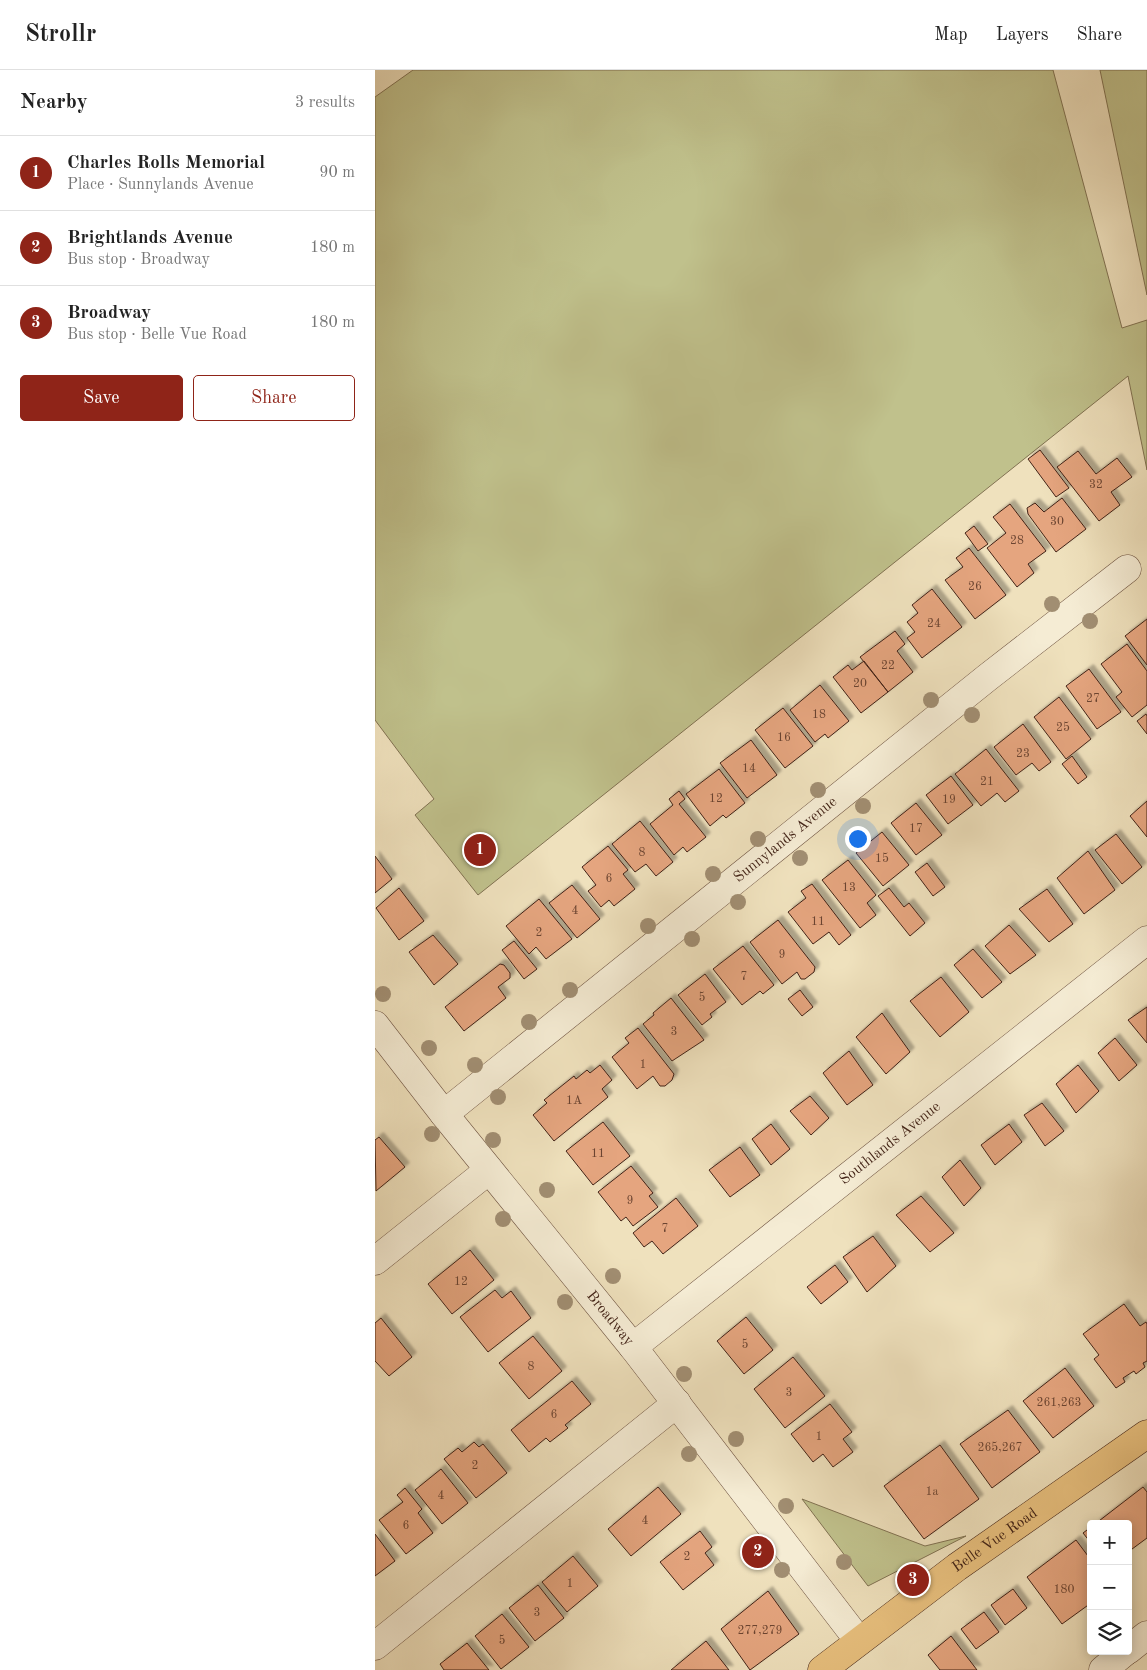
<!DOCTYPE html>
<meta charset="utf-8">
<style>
:root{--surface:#fff;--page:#f6f6f6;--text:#222;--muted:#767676;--line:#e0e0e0;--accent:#8f2418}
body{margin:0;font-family:"Old Standard TT",serif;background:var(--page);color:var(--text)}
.controls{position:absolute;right:15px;bottom:15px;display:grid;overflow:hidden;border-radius:5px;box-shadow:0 2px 12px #0003}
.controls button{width:45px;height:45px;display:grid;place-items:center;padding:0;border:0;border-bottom:1px solid var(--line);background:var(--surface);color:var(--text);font:25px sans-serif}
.you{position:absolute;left:482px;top:768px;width:18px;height:18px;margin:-12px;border:4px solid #fff;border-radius:50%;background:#1a73e8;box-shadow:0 0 0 8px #1a73e833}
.badge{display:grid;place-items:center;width:32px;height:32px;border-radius:50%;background:var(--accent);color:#fff;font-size:16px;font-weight:700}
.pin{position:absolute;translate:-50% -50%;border:2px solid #fff;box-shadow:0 1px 5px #0006}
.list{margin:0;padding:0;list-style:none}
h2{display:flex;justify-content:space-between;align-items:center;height:65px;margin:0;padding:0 20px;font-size:21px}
h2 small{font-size:16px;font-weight:400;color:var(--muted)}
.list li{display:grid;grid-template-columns:32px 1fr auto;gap:15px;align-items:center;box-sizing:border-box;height:75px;padding:0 20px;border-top:1px solid var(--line)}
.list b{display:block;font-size:19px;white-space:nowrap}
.list p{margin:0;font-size:16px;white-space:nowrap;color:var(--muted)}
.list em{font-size:16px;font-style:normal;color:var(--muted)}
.actions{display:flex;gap:10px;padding:15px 20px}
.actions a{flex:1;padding:11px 0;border:1px solid var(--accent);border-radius:5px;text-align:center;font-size:18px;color:var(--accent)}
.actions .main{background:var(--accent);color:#fff}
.icon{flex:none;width:28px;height:28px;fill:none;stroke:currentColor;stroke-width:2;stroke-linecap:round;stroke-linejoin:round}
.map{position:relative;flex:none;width:772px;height:1600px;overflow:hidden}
header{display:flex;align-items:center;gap:30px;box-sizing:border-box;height:70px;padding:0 25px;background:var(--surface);border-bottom:1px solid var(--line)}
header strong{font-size:24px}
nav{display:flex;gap:28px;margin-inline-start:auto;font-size:18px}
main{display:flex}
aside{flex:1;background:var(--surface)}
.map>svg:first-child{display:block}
.green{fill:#c0c18c;stroke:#817252}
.building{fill:#e5a57f;stroke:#422317;filter:url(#shadow)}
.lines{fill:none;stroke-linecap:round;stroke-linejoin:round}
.minor-casing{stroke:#6d5240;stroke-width:29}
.major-casing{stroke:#422317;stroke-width:29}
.minor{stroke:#f5ecd4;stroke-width:28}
.major{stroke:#e8c07e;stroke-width:28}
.tree{fill:#a18e72}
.labels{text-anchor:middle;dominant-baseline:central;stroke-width:5;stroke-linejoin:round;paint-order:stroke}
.number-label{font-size:12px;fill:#6b4431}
.street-label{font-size:15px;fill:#422317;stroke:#f5ecd4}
</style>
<header>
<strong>Strollr</strong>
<nav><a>Map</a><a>Layers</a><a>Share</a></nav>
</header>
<main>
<aside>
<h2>Nearby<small>3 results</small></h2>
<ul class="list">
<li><span class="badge">1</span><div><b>Charles Rolls Memorial</b><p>Place · Sunnylands Avenue</p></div><em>90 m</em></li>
<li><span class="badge">2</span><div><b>Brightlands Avenue</b><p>Bus stop · Broadway</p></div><em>180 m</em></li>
<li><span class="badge">3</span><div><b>Broadway</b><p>Bus stop · Belle Vue Road</p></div><em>180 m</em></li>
</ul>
<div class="actions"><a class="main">Save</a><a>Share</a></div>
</aside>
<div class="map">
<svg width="772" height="1600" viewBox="0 0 772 1600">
<defs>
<filter id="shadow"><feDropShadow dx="4.5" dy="-4.5" stdDeviation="1" flood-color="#0004"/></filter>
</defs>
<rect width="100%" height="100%" fill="#efe1bd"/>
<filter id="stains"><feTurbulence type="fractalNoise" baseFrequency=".004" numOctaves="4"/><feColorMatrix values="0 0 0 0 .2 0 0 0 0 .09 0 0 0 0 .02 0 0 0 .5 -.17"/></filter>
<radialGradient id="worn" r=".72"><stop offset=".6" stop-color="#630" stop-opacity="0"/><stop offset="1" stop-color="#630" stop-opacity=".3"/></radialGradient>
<path class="green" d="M38 0H678L747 258 772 250V400L753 306 103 825 40 745 59 729 0 650V27Z
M725 0H772V225Z
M427 1429 550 1476 591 1466 493 1516Z"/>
<path class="building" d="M665 380 694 418 681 427 653 389Z
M703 381 721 404 742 388 757 407 736 422 745 435 724 451 682 397Z
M687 428 711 459 681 482 653 444 652 438 660 433 669 442Z
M635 434 671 481 653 494 659 503 642 517 612 478 631 463 618 447Z
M599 456 613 474 603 481 590 463Z
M594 478 631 525 600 549 570 510 588 497 581 488Z
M557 519 587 557 547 588 532 568 540 562 532 552 543 543 537 535Z
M772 549V595L750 566Z
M520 561 530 574 522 581 538 602 513 622 485 587Z
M752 574 772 601V635L757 647 741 627 747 622 726 594Z
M489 591 513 622 486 643 458 607 473 595 477 600Z
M714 599 746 642 722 659 691 616Z
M445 615 474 651 453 668 450 664 440 672 415 640Z
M684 627 716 669 691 689 659 647Z
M408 638 438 676 410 698 380 660Z
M771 644 772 646V664L762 651Z
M648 654 676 692 664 701 657 693 641 705 619 677Z
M376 670 402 705 372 728 345 693Z
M611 679 644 721 630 732 622 723 606 736 580 704Z
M697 686 712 707 703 714 687 694Z
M344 699 370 733 351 748 348 745 335 756 311 724Z
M576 706 598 735 573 754 551 725Z
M304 721 310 729 304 734 331 767 312 782 308 777 299 785 275 754 298 735 294 729Z
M772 731V767L755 746Z
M541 733 567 765 541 785 516 753Z
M265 751 298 792 281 806 271 794 260 802 237 774Z
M507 762 534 795 508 816 481 783Z
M741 764 767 797 747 814 720 780Z
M233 776 253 800 248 804 260 819 239 836 234 830 226 837 213 821 221 815 207 797Z
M713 781 740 820 709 844 682 808Z
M0 786 17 809 0 823Z
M473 790 501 825 492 833 501 845 485 858 447 810Z
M552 793 570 817 558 826 540 802Z
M437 814 476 865 464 875 454 862 438 874 413 842 431 828 426 821Z
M197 815 225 849 202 868 174 833Z
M24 818 49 851 24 870 1 838Z
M514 818 529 837 534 833 550 853 535 866 503 826Z
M672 819 698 854 674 872 644 839Z
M164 829 197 869 171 889 161 877 154 884 131 856Z
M403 850 440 897 439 902 430 909H426L422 902 407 914 375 872Z
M634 855 661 885 635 904 610 876Z
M58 865 83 894 59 915 34 882Z
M139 871 162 899 149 909 127 880Z
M368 876 399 915 388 924 385 921 367 935 338 899Z
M598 879 627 912 607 928 579 895Z
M125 894 129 895 135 903V908L123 917 131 928 89 961 70 937Z
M330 904 351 932 335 944 337 947 327 955 303 925Z
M566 907 594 942 565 967 535 931Z
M425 920 438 937 427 946 413 929Z
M296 928 329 970 297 991 268 954 279 945 278 943Z
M772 937V973L753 950Z
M507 943 535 982 511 1004 481 967Z
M263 958 299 1004 297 1010 290 1016H285L278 1006 262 1019 237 987 254 973 250 968Z
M740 968 762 995 744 1011 723 983Z
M474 981 498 1015 472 1035 448 1003Z
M225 995 237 1010 227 1019 233 1027 179 1071 158 1045 172 1033 169 1030 199 1006 201 1009 212 1000 215 1003Z
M703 995 724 1021 701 1043 681 1014Z
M435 1026 454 1048 436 1065 415 1041Z
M667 1033 689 1061 670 1076 649 1045Z
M228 1052 255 1086 218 1115 191 1081Z
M396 1054 415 1079 396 1095 377 1069Z
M634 1054 647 1072 620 1095 606 1075Z
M4 1067 30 1097 1 1121 0 1070Z
M365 1077 385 1105 355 1127 334 1100Z
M585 1090 606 1118 589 1136 567 1107Z
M256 1096 278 1123 274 1126 283 1137 258 1156 251 1147 246 1151 223 1122Z
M546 1126 579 1163 555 1182 521 1145Z
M301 1128 323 1156 288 1184 277 1171 269 1177 258 1163Z
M498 1166 521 1196 492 1222 468 1187Z
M95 1180 119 1210 77 1244 53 1214Z
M460 1195 473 1212 446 1234 432 1217Z
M120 1220 127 1228 136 1221 156 1248 113 1282 85 1247Z
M749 1234 765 1256 771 1252 772 1254V1291L768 1293 770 1297 761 1304 759 1301 748 1308 750 1312 741 1318 719 1289 724 1285 708 1264Z
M371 1247 398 1280 369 1304 342 1271Z
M6 1248 37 1287 14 1306 0 1291V1253Z
M158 1266 187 1301 154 1329 124 1293Z
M418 1287 450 1326 410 1358 379 1319Z
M690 1298 719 1336 678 1368 648 1331Z
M197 1311 216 1334 190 1355 193 1358 175 1372 171 1368 154 1382 136 1360Z
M455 1334 477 1362 468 1369 478 1382 458 1397 448 1384 438 1392 416 1364Z
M633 1340 665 1382 617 1418 585 1374Z
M99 1372 104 1377 108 1374 132 1403 101 1428 69 1389 83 1378 87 1382Z
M565 1375 604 1429 549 1469 509 1416Z
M66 1399 93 1433 67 1454 40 1420Z
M283 1417 306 1444 256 1486 233 1459Z
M768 1417 772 1422V1468L753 1482V1454H720Z
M30 1418 47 1439 43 1443 58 1463 31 1484 4 1450 28 1432 22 1425Z
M716 1457V1473L708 1463Z
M325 1461 337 1477 330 1483 339 1495 308 1520 285 1492Z
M0 1464 20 1491 0 1506Z
M701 1470 716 1490V1533L687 1554 652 1507Z
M198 1486 223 1516 192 1542 167 1512Z
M163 1515 189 1548 160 1571 134 1538Z
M638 1519 652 1538 630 1555 616 1535Z
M393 1521 424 1564 375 1600 346 1559Z
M609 1542 624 1562 601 1579 586 1559Z
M127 1544 154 1577 126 1599 100 1566Z
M576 1566 602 1600H565L553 1585Z
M331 1571 354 1600H296Z
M92 1573 114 1600H69L65 1594Z"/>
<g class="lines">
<g class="minor-casing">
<g id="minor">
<path id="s1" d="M0 955 69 1044 258 1277 484 1571"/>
<path id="s2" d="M69 1044 613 607 752 499"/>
<path d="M0 1191 114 1100"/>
<path id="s3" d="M258 1277 772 870"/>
<path d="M0 1576 302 1333"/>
<path d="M753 1580 772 1565"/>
<path d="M728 1600 751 1581"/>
</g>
</g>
<g class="major-casing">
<g id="major">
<path id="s4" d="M447 1600 582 1497 772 1364"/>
</g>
</g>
<use href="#minor" class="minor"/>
<use href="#major" class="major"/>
</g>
<g class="tree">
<circle cx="677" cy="534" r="8"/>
<circle cx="715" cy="551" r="8"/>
<circle cx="556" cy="630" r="8"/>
<circle cx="597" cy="645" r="8"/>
<circle cx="443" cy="720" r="8"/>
<circle cx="488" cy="736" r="8"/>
<circle cx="383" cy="769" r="8"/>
<circle cx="425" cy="788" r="8"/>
<circle cx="338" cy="804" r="8"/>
<circle cx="363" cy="832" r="8"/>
<circle cx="273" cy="856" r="8"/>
<circle cx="317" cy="869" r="8"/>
<circle cx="195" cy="920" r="8"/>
<circle cx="8" cy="924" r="8"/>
<circle cx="154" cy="952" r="8"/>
<circle cx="54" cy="978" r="8"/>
<circle cx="100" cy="995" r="8"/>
<circle cx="123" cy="1027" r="8"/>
<circle cx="57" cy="1064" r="8"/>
<circle cx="118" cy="1070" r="8"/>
<circle cx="172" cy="1120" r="8"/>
<circle cx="128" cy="1149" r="8"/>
<circle cx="238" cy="1206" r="8"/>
<circle cx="190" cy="1232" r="8"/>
<circle cx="309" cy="1304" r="8"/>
<circle cx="361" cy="1369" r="8"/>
<circle cx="314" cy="1384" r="8"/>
<circle cx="411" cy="1436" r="8"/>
<circle cx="469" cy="1492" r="8"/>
<circle cx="407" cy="1500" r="8"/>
</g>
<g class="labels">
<g class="number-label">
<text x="721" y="415">32</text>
<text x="682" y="452">30</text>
<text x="642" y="471">28</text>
<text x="600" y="517">26</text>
<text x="559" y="554">24</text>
<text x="513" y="596">22</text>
<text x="485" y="614">20</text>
<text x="718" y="629">27</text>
<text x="444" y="645">18</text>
<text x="688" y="658">25</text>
<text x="409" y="668">16</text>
<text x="648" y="684">23</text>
<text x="374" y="699">14</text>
<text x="612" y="712">21</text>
<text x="341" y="729">12</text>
<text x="574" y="730">19</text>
<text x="541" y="759">17</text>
<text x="267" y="783">8</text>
<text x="507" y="789">15</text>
<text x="234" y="809">6</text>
<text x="474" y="818">13</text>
<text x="200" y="841">4</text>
<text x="443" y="852">11</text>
<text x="164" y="863">2</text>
<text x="407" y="885">9</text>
<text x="369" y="907">7</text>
<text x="327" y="928">5</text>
<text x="299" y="962">3</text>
<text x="268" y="995">1</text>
<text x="199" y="1031">1A</text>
<text x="223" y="1084">11</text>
<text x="255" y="1131">9</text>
<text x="290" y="1159">7</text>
<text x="86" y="1212">12</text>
<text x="370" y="1275">5</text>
<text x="156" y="1297">8</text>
<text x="414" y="1323">3</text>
<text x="684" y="1333">261,263</text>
<text x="179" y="1345">6</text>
<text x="444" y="1367">1</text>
<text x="625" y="1378">265,267</text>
<text x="100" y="1396">2</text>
<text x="557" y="1422">1a</text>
<text x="66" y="1426">4</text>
<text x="270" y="1451">4</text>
<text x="31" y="1456">6</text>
<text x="312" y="1487">2</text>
<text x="195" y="1514">1</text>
<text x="689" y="1520">180</text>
<text x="162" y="1543">3</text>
<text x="385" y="1561">277,279</text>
<text x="127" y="1571">5</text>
</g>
<g class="street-label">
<text stroke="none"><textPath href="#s2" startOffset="438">Sunnylands Avenue</textPath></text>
<text stroke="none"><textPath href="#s3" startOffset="328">Southlands Avenue</textPath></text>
<text stroke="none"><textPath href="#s1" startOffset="376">Broadway</textPath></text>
<text stroke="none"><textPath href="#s4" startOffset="216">Belle Vue Road</textPath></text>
</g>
</g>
<rect width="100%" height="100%" filter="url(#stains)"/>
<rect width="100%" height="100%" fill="url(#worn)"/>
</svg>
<div class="controls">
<button>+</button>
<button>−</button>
<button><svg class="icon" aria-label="layers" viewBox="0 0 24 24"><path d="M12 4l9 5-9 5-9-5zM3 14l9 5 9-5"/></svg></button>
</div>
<div class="you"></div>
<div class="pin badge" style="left:105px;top:780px">1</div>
<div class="pin badge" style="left:383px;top:1482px">2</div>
<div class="pin badge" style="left:538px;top:1510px">3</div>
</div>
</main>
